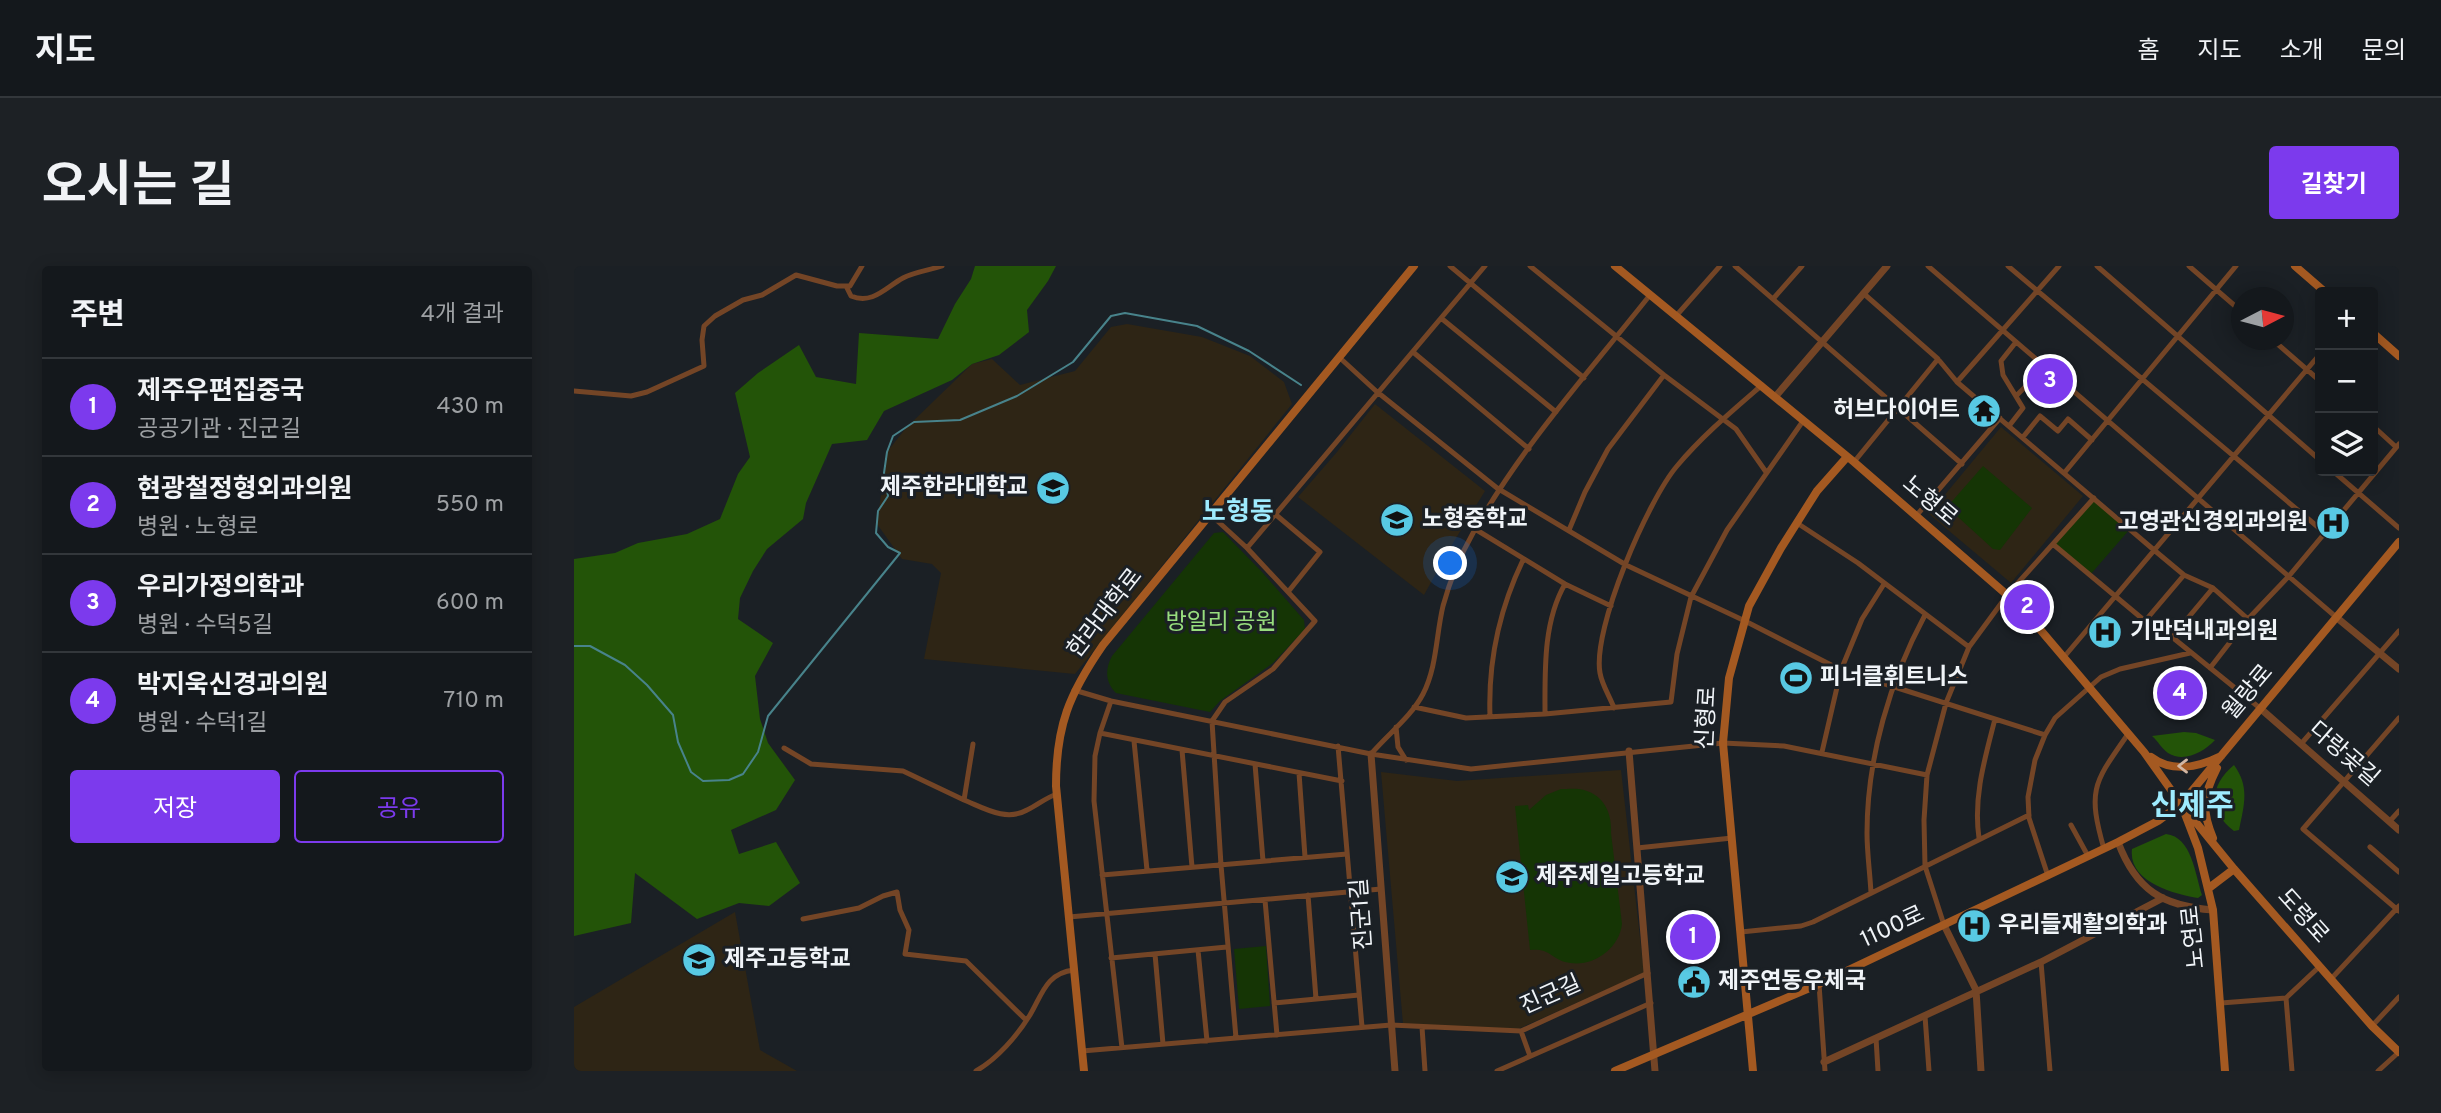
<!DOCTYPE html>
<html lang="ko">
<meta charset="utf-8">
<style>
:root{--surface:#14181c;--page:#1d2125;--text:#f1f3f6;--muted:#9da0a3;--line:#33373b;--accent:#7c3aed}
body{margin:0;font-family:Overpass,"Noto Sans KR",sans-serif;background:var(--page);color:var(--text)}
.controls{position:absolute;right:21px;top:21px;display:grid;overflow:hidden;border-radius:7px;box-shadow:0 4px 18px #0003}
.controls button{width:63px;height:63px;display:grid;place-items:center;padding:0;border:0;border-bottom:2px solid var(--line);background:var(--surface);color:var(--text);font:35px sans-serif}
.compass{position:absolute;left:1657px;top:21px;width:63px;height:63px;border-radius:50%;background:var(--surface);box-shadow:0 4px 18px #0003;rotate:84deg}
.you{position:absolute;left:877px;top:298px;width:24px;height:24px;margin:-18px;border:5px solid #fff;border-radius:50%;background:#1a73e8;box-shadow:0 0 0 10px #1a73e833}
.badge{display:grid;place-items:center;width:46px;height:46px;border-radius:50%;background:var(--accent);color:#fff;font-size:23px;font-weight:700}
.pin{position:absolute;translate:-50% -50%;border:4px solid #fff;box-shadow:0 2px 7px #0006}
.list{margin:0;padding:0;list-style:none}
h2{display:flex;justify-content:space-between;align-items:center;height:91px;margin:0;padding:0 28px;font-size:30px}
h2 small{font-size:23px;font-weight:400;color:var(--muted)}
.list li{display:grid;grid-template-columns:46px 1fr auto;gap:21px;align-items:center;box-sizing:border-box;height:98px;padding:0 28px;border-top:2px solid var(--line)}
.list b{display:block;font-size:26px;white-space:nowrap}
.list p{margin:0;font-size:23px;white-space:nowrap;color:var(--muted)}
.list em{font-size:23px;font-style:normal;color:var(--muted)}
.actions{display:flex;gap:14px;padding:21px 28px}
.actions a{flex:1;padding:16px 0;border:2px solid var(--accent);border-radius:7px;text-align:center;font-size:24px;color:var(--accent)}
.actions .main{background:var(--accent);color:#fff}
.icon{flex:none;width:38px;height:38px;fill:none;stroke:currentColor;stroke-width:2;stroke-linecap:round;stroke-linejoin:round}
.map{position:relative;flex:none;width:1825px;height:805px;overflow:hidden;border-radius:7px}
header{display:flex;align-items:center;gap:42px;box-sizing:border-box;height:98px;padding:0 35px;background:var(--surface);border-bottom:2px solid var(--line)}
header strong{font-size:33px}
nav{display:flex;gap:38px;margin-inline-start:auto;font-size:24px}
.intro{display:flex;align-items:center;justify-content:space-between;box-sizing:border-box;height:168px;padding:0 42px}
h1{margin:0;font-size:49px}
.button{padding:18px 32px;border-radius:7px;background:var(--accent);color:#fff;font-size:24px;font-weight:700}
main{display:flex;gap:42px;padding:0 42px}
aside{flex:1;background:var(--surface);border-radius:7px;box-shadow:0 4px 18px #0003}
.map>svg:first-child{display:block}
.education{fill:#2e2515}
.green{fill:#153505}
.forest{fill:#235408}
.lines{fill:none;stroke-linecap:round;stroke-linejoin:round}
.stream{stroke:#48838b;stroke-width:2}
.minor{stroke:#744526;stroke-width:5}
.tertiary{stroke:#744526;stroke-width:7}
.secondary{stroke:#a45921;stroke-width:8}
.oneway{stroke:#d2b6a2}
.labels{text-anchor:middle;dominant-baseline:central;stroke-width:6;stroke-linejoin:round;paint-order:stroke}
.poi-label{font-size:23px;font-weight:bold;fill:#f0f4f8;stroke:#1b2025;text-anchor:start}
.street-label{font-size:23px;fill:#f0f4f8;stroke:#1b2025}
.park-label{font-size:23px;fill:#98de7e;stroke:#1b2025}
.quarter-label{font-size:26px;font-weight:bold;fill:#9eebfe;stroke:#1b2025}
.district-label{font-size:30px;font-weight:bold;fill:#9eebfe;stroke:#1b2025}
</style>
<header>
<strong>지도</strong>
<nav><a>홈</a><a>지도</a><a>소개</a><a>문의</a></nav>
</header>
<div class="intro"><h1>오시는 길</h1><a class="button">길찾기</a></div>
<main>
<aside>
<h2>주변<small>4개 결과</small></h2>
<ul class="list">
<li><span class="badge">1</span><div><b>제주우편집중국</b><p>공공기관 · 진군길</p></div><em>430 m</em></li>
<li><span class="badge">2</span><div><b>현광철정형외과의원</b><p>병원 · 노형로</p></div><em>550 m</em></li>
<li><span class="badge">3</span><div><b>우리가정의학과</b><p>병원 · 수덕5길</p></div><em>600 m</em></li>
<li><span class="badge">4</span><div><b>박지욱신경과의원</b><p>병원 · 수덕1길</p></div><em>710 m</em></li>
</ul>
<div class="actions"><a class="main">저장</a><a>공유</a></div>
</aside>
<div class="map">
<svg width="1825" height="805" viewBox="0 0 1825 805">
<rect width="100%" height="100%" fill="#1b2025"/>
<path class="education" d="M553 58 628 71 676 90 710 116 718 138 501 408 350 393 367 307 358 298 328 293 303 258 313 186 332 162 398 98 418 93 446 119 501 105 537 61Z
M801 138 911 225 879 277 850 329 724 231 763 186Z
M1427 161 1509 230 1437 317 1355 248Z
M1047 504 1070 707 944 763 829 758 807 506 883 515Z
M161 646 186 784 223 805H0V741Z"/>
<path class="green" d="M1409 200 1458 242 1426 284 1419 283 1373 241Z
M1520 232 1556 263 1516 309 1480 279Z
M649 266 689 307 730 354 731 363 699 397 646 435 636 446 542 427C531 416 531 403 538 390L640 267Z
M987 523C994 523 1004 522 1010 524 1031 530 1038 548 1037 567L1048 658C1045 684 1017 703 991 696 976 691 975 682 956 684L941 540 954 539 955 544 972 529Z
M692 680 696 740 665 743 660 683Z"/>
<path class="forest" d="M401 0H482L474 15 453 44 455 66 425 89 398 98 378 114 310 145 293 174 258 178 232 237 229 253 193 283 179 305 166 332 164 353 199 377 181 410 186 453 194 477 221 514 202 544 157 564 165 588 202 576 226 617 195 640 165 637 123 653 61 607 57 657 0 670V293L41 287 64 277 113 268 146 253 164 208 176 191 161 127 184 107 225 79 242 111 282 118 285 67 364 73 381 38 397 13Z
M1610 466 1622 467 1641 474C1630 486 1610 497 1594 487 1588 483 1584 475 1578 470Z
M1660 499C1676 521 1670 539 1665 564L1660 565C1634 545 1635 520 1660 499Z
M1592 568C1618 571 1621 608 1628 629L1624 632C1600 628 1554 616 1558 583Z"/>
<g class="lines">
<path class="stream" d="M0 380H16L51 399 73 419 99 449 104 476 117 506 129 515 155 514 169 508 184 486 194 450 326 287 314 281 302 267 304 245 314 230 310 207 313 186 319 170 340 156 386 154 443 130 499 96 537 50 551 47 623 60 675 85 727 119"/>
<path class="minor" d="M876 0 1010 112
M956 0 1090 109 1162 163 1192 206
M1161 0 1388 198
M1354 0 1762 351
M1434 0 1751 267
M1523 0 1746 194
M1615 0 1668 46
M272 20 277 30C299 39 312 21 329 12 340 6 356 4 368 0
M1289 27 1364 93 1383 116 1580 284 1610 309 1639 322 1674 353
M1199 33 1228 0
M1102 50 1146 0
M867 52 982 146
M1699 74 1746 115
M839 86 955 183
M766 92 802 125 923 222 1052 299 1171 355 1267 404 1471 469
M1383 116 1485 0
M0 125 57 130 73 126 130 100 128 74 130 60 141 50 169 34 188 29 222 9 263 20H276L288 0
M1443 129 1471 101
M1435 160 1449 142 1429 109 1427 95 1442 76
M1799 160 1822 181
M1449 171 1466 150 1484 165 1494 153 1518 174
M1280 196 1364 93
M1759 205 1825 262
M1491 206 1662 0
M701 248 746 286 714 326
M637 249 673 282 741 355 699 403 651 436 638 455 647 599 662 772
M1342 250 1426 152
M1223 257 1284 297 1395 381
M901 263 991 318 1037 340
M995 264 1011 226 1034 183 1090 109
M1480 279 1571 355 1598 371 1687 443
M673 282 911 0
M1571 355 1610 309
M1598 371 1639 322
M1490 391 1746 88
M1636 402 1674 353 1715 310 1825 178
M500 424 537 435 797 488 897 503 1149 477 1210 480 1353 509
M537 435 526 467 521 490 520 535 548 782
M840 441 892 452 971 448 1097 436 1103 388 1117 331 1153 264 1229 155
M1040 442C1036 431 1028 419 1026 407 1018 363 1074 234 1103 200 1128 170 1158 145 1188 119
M971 448C971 405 969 356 991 318
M916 450C914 395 925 344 949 294
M1825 452 1729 563 1825 645
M822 461 824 481 832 494
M526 467 768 515
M560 475 573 604
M399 478 390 534C410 542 432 556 453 544 464 539 471 532 483 528
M1727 478 1825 365
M764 480 788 761
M210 482 237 498 329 505 390 534
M608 484 618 601
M1248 486 1267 404 1288 353 1310 318
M797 488C814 468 837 451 849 428 863 401 862 369 869 340 876 314 886 290 899 267 947 181 1015 106 1076 29
M681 498 689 595
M725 507 731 591
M1815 556 1825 545
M1497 559 1514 590
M1405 572C1399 531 1411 492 1421 453
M1796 581 1825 606
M1063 582 1158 572
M1530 583C1513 523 1520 517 1554 468
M528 609 773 588
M1474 610 1455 552 1454 531 1461 494 1471 469 1481 452 1527 411 1546 403 1616 387
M1297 627C1296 607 1293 587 1293 567 1293 492 1316 414 1351 349
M734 629 742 733
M691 634 703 769
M495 651 807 623
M229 653 285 642 309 630 323 626 326 644 335 664 331 688 392 695 452 754
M1370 659 1351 600 1350 554 1353 509 1372 437 1395 381 1434 328 1520 232
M1167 666 1227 660 1239 656 1455 549
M624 684 633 775
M581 688 589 778
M537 692 653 681
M1467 696 1476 805
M1757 713 1825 640
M1245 718 1251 805
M700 737 785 729
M1647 737 1712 732
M1351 750 1355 805
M1798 760 1825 731
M848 761 851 805
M947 765 956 790
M1302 772 1304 805
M508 785 817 759 947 765 1074 707
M402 805C423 793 443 770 456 749 468 729 472 707 500 704
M923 805 1077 737
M1718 805 1712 732 1746 700
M1804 805 1825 786"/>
<path class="tertiary" d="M1201 131 1313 0
M1762 351 1825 403
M1687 443 1825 564
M1055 485 1081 805
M797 488 821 805
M1544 576C1562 624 1588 640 1639 644
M1370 659 1402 724 1407 805
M1250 796 1467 696 1589 632"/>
<path class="secondary" d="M1041 0 1280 196 1447 341 1570 486 1607 538 1660 603 1798 760 1825 786
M1721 0 1751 26
M1799 67 1825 90
M1577 491C1598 507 1625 501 1647 490
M1611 548 1624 582 1639 644 1651 805
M1639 572C1627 543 1629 530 1643 502
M1635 622 1660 603
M510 805 482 520C482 460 495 428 529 379L840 0
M1041 805 1245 718 1544 576 1584 555 1607 538 1825 276
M1179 805 1149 477 1155 412 1175 340 1207 282 1243 225 1273 191"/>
</g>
<defs><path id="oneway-chevron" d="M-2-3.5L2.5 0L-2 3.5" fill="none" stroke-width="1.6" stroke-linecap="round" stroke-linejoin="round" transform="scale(1.75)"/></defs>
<use class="oneway" href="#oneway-chevron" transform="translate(1609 500) rotate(180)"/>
<defs>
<g id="temple-disc" transform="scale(1.75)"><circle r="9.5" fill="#58c9e3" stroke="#1b2025"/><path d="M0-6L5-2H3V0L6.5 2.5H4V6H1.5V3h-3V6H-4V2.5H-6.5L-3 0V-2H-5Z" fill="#111"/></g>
<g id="university-disc" transform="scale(1.75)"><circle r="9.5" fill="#58c9e3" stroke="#1b2025"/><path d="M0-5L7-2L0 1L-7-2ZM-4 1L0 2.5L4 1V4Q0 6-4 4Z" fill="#111"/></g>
<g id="school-disc" transform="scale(1.75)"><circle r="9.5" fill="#58c9e3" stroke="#1b2025"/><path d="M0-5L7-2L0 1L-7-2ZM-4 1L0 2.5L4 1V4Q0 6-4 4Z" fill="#111"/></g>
<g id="hospital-disc" transform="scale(1.75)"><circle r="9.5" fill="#58c9e3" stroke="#1b2025"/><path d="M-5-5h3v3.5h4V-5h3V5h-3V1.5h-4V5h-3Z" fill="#111"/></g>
<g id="stadium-disc" transform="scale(1.75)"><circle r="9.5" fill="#58c9e3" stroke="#1b2025"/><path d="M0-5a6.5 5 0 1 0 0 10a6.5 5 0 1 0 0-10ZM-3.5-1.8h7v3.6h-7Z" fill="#111"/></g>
<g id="civic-disc" transform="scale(1.75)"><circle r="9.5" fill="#58c9e3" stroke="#1b2025"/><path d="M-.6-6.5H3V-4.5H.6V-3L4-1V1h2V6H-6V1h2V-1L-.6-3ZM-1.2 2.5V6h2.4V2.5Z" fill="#111"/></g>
</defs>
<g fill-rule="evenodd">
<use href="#temple-disc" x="1410" y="145"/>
<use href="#university-disc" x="479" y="222"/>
<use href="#school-disc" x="823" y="254"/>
<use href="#hospital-disc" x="1759" y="257"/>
<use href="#hospital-disc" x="1531" y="366"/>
<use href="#stadium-disc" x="1222" y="412"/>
<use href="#school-disc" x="938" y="611"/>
<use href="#hospital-disc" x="1400" y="660"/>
<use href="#school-disc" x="125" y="694"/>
<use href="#civic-disc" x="1120" y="716"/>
</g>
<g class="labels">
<g class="poi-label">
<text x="1386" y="145" text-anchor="end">허브다이어트</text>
<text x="454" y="222" text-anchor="end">제주한라대학교</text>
<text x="848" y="254">노형중학교</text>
<text x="1734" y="257" text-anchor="end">고영관신경외과의원</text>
<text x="1556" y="366">기만덕내과의원</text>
<text x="1246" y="412">피너클휘트니스</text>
<text x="962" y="611">제주제일고등학교</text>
<text x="1424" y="660">우리들재활의학과</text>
<text x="150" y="694">제주고등학교</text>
<text x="1144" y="716">제주연동우체국</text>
</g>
<g class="street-label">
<text transform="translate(1355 236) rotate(40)">노형로</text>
<text transform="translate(532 348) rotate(-52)">한라대학로</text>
<text transform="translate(1675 427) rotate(-50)">월랑로</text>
<text transform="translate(1134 452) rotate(-87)">신형로</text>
<text transform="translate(1769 489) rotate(41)">다랑곶길</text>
<text transform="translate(789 648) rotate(-94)">진군1길</text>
<text transform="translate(1728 651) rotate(48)">도령로</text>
<text transform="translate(1319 662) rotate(-25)">1100로</text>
<text transform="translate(1621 671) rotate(-96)">노연로</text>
<text transform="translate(977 730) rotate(-24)">진군길</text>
</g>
<g class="park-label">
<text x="647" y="357">방일리 공원</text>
</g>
<g class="quarter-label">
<text x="664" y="247">노형동</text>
</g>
<g class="district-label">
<text x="1618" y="541">신제주</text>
</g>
</g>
</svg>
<div class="controls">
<button>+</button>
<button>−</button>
<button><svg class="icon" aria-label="layers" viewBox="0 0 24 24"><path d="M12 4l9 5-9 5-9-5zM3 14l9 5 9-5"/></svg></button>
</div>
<svg class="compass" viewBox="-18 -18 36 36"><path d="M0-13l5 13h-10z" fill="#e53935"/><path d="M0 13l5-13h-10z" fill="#9da0a3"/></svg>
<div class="you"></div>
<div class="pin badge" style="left:1119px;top:671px">1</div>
<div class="pin badge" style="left:1453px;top:341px">2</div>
<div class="pin badge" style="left:1476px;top:115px">3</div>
<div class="pin badge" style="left:1606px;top:427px">4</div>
</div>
</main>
